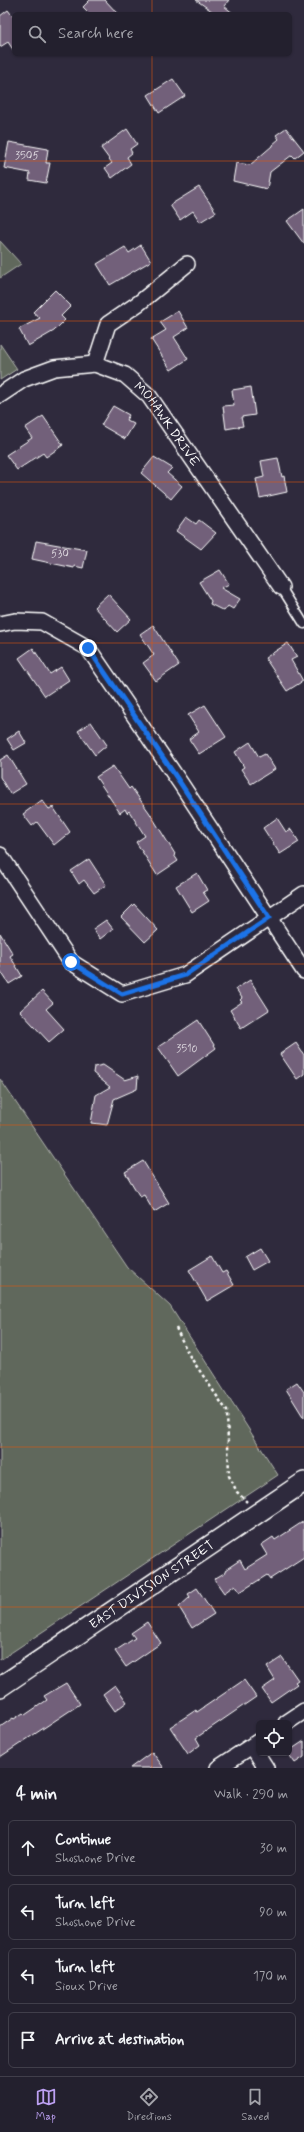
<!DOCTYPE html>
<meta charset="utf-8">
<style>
:root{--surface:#23202e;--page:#2f2d3a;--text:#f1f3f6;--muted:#a3a3aa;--line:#403e4a;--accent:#bca0f2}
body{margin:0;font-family:Mynerve,sans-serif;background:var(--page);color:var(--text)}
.controls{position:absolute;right:12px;bottom:12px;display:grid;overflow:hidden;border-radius:6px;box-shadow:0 1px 3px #0004}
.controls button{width:36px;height:36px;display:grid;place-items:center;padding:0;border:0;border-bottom:1px solid var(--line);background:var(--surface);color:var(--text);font:20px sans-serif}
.stop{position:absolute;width:12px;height:12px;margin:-9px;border:3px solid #1a73e8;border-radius:50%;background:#fff}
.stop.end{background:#1a73e8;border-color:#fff;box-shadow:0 1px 4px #0008}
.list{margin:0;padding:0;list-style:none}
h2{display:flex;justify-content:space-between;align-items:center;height:52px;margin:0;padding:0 16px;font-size:17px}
h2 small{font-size:13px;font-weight:400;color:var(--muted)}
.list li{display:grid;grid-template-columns:26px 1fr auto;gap:12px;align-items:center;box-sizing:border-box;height:56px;margin:0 8px 8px;padding:0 8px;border:1px solid var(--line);border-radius:6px}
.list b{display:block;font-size:15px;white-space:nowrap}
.list p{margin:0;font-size:13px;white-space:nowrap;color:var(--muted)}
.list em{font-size:13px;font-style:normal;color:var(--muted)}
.icon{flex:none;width:22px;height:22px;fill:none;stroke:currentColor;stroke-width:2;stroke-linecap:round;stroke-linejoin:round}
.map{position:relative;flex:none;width:304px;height:1768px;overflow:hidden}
.search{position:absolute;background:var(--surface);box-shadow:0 1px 3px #0004;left:12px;right:12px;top:12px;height:44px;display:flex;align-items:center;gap:10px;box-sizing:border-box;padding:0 14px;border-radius:6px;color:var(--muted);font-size:15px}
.sheet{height:308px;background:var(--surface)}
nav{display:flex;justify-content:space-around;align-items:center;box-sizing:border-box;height:56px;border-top:1px solid var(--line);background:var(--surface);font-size:11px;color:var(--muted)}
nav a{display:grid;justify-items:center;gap:2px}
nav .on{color:var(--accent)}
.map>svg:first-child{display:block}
.green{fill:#60685b;stroke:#b0b4ad}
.building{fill:#72607a;stroke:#fff}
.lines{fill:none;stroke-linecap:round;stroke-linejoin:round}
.service-casing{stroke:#fff;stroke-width:11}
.minor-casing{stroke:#fff;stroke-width:18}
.tertiary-casing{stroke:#fff;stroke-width:22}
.path{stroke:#fff;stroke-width:2.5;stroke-dasharray:3 3;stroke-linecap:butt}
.service{stroke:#2f2a3d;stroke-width:8}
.minor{stroke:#2f2a3d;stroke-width:15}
.tertiary{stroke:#2f2a3d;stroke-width:19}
.route{stroke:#1a73e8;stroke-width:5}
.grid{fill:none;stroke:#e8590c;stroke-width:1;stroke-opacity:0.55}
.labels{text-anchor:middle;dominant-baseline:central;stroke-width:3;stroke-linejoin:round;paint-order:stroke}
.number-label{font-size:11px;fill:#dcd7de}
.street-label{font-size:13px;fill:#fff;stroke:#2f2a3d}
</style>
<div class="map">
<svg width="304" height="1768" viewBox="0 0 304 1768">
<rect width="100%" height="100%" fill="#2f2a3d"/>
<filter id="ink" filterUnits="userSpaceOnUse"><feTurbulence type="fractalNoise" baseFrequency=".025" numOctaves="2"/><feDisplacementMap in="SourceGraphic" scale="8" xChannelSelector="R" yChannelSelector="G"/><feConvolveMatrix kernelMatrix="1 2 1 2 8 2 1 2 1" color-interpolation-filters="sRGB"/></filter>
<g filter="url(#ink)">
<path class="green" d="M0 241 21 264 0 278Z
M0 344 17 369 0 380Z
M0 1079 127 1267 170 1306 278 1475 0 1660Z"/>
<path class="building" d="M90 0H105L118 14H90L83 7Z
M196 0H229L224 6 234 14H216Z
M8 10 14 18V51L8 42 0 47V16Z
M173 79 185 96 159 113 148 95Z
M286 128 304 151 295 158 292 155 270 172 267 189 233 181 236 163 250 165 272 146V145L279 139 276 135Z
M127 129 137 144 130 149 132 153 127 157 131 164 112 178 105 168 112 163 101 148Z
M9 142 48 149 46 163H50L46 183 29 180 30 173 4 168Z
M199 187 216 212 200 222 193 211 180 220 170 205Z
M304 209V244L287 221Z
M141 245 151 261 110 285 97 264 125 247 129 253Z
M55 290 71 306 61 316 65 320 54 331 28 346 19 329 40 318 33 312Z
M178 311 188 328 174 337 188 359 171 370 151 339 166 330 160 322Z
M251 387 255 415 241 417 243 426 226 429 223 406 234 405 232 390Z
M113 406 129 415 126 420 134 424 125 439 101 425Z
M43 416 63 445 46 457 43 453 17 470 6 455 32 438 25 428Z
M154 457 172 468 167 473 182 486 171 499 141 473Z
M278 458 282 477 284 476 287 492 260 498 256 479 264 477 261 461Z
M186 517 196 524 199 520 216 533 201 549 176 531Z
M36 541 87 550 83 568 74 566V568L32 559Z
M220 570 229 584 221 588 240 599 233 609 228 606 224 611 210 604 211 601 199 582Z
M108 594 131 619 117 632 94 607Z
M153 625 179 665 156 681 143 663 154 655 140 634Z
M288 643 297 657 291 660 303 681 287 691 265 658Z
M33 648 50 674 61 667 69 680 45 696 19 658Z
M205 705 226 737 199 754 189 739 199 732 188 715Z
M91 722 107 745 95 755 78 731Z
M19 731 26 743 14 750 7 739Z
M250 742 259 757 265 754 275 769 251 784 241 769 244 767 235 752Z
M8 755 26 784 10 794 0 777V760Z
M113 766 129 789 131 787 149 812 175 854 174 855 178 861 157 875 136 842 145 836 129 811 127 813 125 809 120 813 96 777Z
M42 800 49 809 53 807 70 832 54 845 37 822 32 826 23 814Z
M277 818 286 832 291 829 299 842 280 854 263 828Z
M89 859 106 885 94 893 84 880 79 884 71 871Z
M197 873 207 890 203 892 209 901 192 912 176 886Z
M134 904 158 930 145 942 121 917Z
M106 920 113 929 100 939 93 929Z
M0 933 13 954 10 956 22 976 9 984 0 970Z
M250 980 269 1010 241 1028 230 1010 242 1002 240 1000 242 998 236 989Z
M42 991 53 1003 46 1009 64 1029 49 1042 20 1011Z
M198 1020 216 1048 178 1076 158 1047Z
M296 1043 304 1055V1074L297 1079 280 1054Z
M103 1065 125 1080 138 1076 137 1089 114 1099 107 1125 91 1123 96 1095 110 1087 93 1073 94 1067Z
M143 1161 169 1203 154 1212 144 1195 140 1197 125 1172Z
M260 1248 268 1261 252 1270 245 1257Z
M212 1256 222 1273 226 1271 234 1285 207 1301 189 1270Z
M297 1382 304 1392V1418L286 1389Z
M304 1521V1557L270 1579 267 1575 240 1592 235 1585 224 1593 214 1579 226 1572 225 1570 240 1560 245 1569 267 1555 261 1545 273 1537 275 1540Z
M197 1588 214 1614 192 1628 179 1607 190 1597 188 1594Z
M147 1622 161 1643 126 1667 115 1651 135 1638 131 1633Z
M282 1657 298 1680 295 1682 297 1684 271 1702 262 1689 275 1680 267 1667Z
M244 1680 256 1697 196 1738 200 1745 188 1754 170 1727 196 1710 197 1712Z
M66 1683 80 1704 0 1757V1727L13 1718 14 1719 23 1713 25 1715 47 1700 44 1696Z
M115 1685 127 1702 115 1711 103 1694Z
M304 1741V1757L295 1763 288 1753 289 1751Z
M152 1752 164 1768H130Z"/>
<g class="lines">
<g class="service-casing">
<path id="service" d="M281 587 304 624"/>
</g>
<g class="minor-casing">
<g id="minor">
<path d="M95 364 108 324 139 303 187 264"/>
<path id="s1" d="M0 395 24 379 54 368 95 364 125 375 149 396 281 587"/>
<path d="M0 624 15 621 42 622 88 648 181 784 304 971"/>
<path d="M0 855 71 962 122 994 185 975 304 894"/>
<path d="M286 1723 304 1711"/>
<path d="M252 1746 266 1768"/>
<path d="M218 1768 259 1741"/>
</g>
</g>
<g class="tertiary-casing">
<g id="tertiary">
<path id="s2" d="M0 1687 304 1482"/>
</g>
</g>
<path class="path" d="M176 1328 189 1355 227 1411 229 1476 237 1492 247 1502"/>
<use href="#service" class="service"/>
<use href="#minor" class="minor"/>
<use href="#tertiary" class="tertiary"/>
</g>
</g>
<g class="lines" filter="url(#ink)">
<path class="route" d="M71 962 122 994 185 975 269 918 181 784 88 648"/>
</g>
<path class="grid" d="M152 0V14M152 54V1768M0 161H304M0 321H304M0 482H304M0 643H304M0 804H304M0 964H304M0 1125H304M0 1286H304M0 1447H304M0 1607H304"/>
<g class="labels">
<g class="number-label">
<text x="27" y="156">3505</text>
<text x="60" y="554">530</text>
<text x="187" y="1049">3510</text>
</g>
<g class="street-label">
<text stroke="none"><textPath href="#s1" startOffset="199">MOHAWK DRIVE</textPath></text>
<text stroke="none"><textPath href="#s2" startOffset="183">EAST DIVISION STREET</textPath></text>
</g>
</g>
</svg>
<div class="controls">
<button><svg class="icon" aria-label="locate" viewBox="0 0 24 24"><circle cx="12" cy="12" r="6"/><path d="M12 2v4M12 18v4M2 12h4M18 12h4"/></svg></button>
</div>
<div class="stop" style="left:71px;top:962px"></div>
<div class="stop end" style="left:88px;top:648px"></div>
<div class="search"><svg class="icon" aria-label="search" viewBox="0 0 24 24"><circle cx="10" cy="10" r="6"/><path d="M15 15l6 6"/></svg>Search here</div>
</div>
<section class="sheet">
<h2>4 min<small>Walk · 290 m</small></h2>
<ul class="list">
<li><svg class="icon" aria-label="ahead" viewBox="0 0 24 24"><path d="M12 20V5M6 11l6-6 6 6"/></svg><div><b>Continue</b><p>Shoshone Drive</p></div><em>30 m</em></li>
<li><svg class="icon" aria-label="left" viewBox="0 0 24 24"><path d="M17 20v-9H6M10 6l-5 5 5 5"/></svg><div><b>Turn left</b><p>Shoshone Drive</p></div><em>90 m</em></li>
<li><svg class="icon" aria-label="left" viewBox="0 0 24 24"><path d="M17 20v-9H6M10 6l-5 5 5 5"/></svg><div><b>Turn left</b><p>Sioux Drive</p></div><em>170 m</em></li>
<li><svg class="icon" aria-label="arrive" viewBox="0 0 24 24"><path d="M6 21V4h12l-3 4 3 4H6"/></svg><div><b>Arrive at destination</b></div></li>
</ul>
</section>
<nav>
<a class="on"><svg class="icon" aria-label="map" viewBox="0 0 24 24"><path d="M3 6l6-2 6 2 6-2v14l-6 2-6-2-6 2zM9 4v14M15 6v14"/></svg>Map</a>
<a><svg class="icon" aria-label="directions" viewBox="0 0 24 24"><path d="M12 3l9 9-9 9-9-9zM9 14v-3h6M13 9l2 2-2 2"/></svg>Directions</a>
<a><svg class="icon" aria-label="saved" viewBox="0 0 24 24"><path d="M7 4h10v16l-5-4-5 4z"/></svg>Saved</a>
</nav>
